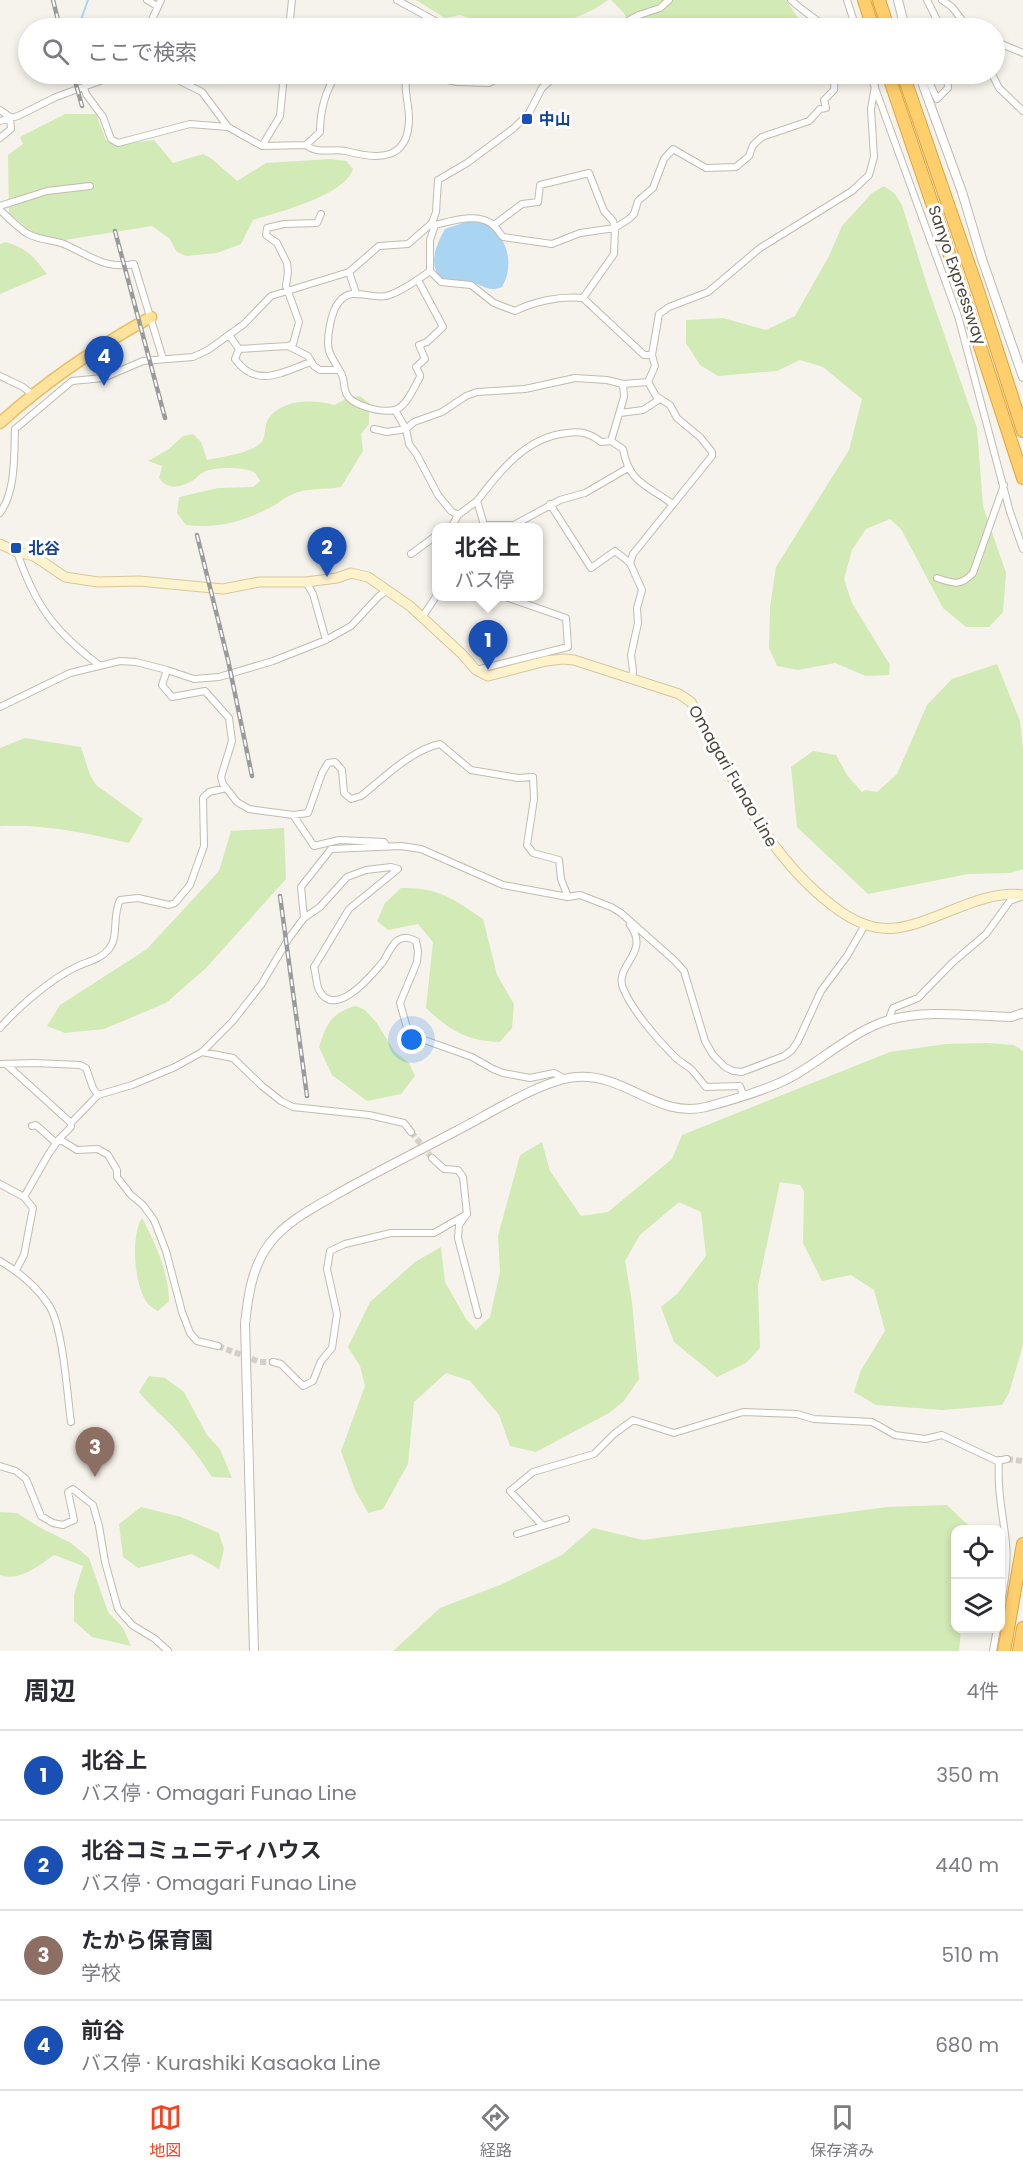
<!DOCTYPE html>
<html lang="ja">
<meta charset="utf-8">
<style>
:root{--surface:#fff;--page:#f7f7f7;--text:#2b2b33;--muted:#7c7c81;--line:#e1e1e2;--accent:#fc3f1d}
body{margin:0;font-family:Poppins,"Noto Sans JP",sans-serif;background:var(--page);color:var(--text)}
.controls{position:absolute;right:18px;bottom:18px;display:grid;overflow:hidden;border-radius:12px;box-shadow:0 3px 9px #0003}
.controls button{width:54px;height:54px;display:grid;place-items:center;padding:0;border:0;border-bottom:2px solid var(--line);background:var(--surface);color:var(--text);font:30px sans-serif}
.you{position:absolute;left:412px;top:1040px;width:21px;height:21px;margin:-15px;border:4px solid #fff;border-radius:50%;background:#1a73e8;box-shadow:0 0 0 9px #1a73e833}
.badge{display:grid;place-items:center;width:39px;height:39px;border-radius:50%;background:var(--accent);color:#fff;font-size:20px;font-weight:700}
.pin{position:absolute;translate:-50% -50px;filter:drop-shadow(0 2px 3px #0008)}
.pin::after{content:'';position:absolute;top:32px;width:21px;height:18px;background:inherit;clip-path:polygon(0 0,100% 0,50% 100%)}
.popup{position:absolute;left:432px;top:523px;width:111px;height:78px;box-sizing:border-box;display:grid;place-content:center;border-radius:12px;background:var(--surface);filter:drop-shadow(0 2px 4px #0005);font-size:20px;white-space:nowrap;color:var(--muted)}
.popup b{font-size:22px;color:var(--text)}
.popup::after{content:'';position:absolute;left:50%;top:100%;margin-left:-12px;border:12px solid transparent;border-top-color:var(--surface)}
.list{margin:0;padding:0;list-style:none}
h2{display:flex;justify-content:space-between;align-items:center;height:78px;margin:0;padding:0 24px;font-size:26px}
h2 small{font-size:20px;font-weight:400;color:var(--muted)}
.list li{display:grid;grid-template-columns:39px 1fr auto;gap:18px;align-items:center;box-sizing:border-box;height:90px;padding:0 24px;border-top:2px solid var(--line)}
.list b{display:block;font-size:22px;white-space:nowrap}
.list p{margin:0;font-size:20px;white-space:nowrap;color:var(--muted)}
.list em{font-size:20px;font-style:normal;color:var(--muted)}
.icon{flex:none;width:33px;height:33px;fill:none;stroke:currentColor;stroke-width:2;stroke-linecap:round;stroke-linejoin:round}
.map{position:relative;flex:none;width:1023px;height:1651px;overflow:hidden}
.search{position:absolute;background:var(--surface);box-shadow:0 3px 9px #0003;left:18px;right:18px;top:18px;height:66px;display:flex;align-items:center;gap:15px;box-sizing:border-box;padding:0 21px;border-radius:33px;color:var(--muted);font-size:22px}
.sheet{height:438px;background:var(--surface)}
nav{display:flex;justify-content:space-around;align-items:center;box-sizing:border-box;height:84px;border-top:2px solid var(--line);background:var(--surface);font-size:16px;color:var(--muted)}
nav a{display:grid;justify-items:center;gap:3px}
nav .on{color:var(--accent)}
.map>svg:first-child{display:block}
.green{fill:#d2eab5}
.water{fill:#a9d4f2}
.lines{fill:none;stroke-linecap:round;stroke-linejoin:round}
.stream{stroke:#a9d4f2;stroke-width:2}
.minor-tunnel{stroke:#d4d0c8;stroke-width:6;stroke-dasharray:6 3;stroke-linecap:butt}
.minor-casing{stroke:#c2bbae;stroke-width:8}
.tertiary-casing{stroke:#c2bbae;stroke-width:10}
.secondary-casing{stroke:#d6c79b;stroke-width:11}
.primary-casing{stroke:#e6c16a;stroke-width:13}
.motorway-casing{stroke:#e0a43c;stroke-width:14}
.minor{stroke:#fff;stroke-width:6}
.tertiary{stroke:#fff;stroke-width:8}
.secondary{stroke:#fff3cd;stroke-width:9}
.primary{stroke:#ffe39c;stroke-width:10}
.motorway{stroke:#ffcf6e;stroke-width:12}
.rail-casing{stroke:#9a9a9a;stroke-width:4.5}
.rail{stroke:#fff;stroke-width:2;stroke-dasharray:7;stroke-linecap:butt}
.transit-dot{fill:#1a4fb4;stroke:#fff;stroke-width:2}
.labels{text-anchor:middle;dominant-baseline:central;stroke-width:6;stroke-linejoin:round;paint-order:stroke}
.transit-label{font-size:16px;font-weight:bold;fill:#164399;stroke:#fff;text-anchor:start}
.street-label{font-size:16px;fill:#4b4439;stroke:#fff}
</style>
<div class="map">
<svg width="1023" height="1651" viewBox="0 0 1023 1651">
<rect width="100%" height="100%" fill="#f6f3ec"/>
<path class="green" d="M416 0H608L593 10 555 26 526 20 491 25 460 15 445 18Z
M611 0H786L805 28H684L628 20 623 12Z
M65 114H96L106 140 116 145 154 140 173 163 203 154 212 159 237 181 266 163 330 159 346 161 353 169C344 196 279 212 253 220L241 244 217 253 186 256 177 252 169 238 152 226 65 240 33 233 9 213 8 155 23 144 20 137Z
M884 186 895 194 902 205 928 288 977 428 983 506 1006 573 1003 612 989 627H966L943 608 901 529 890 519 866 529 852 550 844 579 852 603 890 665 889 675 866 676 835 663 798 670 777 666 769 648 770 607 776 567 849 450 862 399 823 367 800 360 777 371 718 376 700 365 686 343V320L723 318 766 330 795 316 829 256 842 226 872 193Z
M6 242C28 249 33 256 47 274L0 294V244Z
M360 396 369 403V424L361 434 363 451 341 487C324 490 307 487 291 495 285 497 280 502 275 505 245 521 220 529 186 525L177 513 179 497 218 488 253 487 260 481C258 478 257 475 255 473 247 466 213 467 204 472 199 474 196 479 192 481 179 488 168 490 159 478L162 466 148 461 169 449 183 436 193 434 201 442 207 460C221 457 255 453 263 440 266 434 264 424 269 418 282 399 314 399 334 405L346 399Z
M997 664 1020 721 1023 749V869L1010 873 968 874 868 894 797 827 791 767 813 751 836 755 847 775 862 792 866 790 877 792 897 774 927 705 952 679Z
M25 738 81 747 90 775 96 785 143 819 129 843C86 833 45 824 0 826V748Z
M284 828 286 879 206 968 166 1003 104 1029 65 1033 47 1026 60 1005 147 949 219 871 231 831Z
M401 888C439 887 453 899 483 919L497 975 514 1004 512 1028 500 1042C467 1041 449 1030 426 1008L433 942 418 924 388 930 377 921 385 903Z
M356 1006 365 1010 376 1022 395 1052 409 1063 415 1076 401 1094 367 1101 332 1075 319 1047C326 1024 332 1012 356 1006Z
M987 1043 1014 1045 1023 1051V1345L1009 1393 1002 1405 943 1410 876 1405 854 1392 861 1370 885 1331 874 1290 851 1275 822 1281 803 1243 804 1191 800 1185 780 1182 758 1286 760 1348 746 1363 717 1377 674 1342 661 1307 677 1294 706 1256 701 1212 679 1202 640 1235 625 1261 632 1302 639 1379 624 1401 609 1413 536 1452 510 1446 499 1415 470 1381 446 1373 414 1402 408 1464 383 1509 368 1513 355 1490 341 1451 365 1386 360 1366 348 1347 370 1302 415 1262 441 1247 445 1282 466 1319 476 1330 490 1317 500 1272 498 1236 520 1155 542 1142 550 1171 581 1216 608 1212 672 1159 682 1135 890 1052 946 1044Z
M142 1218C155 1242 169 1274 169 1301L158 1311C156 1310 153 1308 150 1306 134 1291 130 1236 142 1218Z
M149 1376 165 1378 184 1392 207 1435 220 1449 232 1478 212 1477C201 1460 189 1444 175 1429 163 1416 150 1406 139 1392Z
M947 1505 970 1527V1529L956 1530V1628L961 1629 959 1651H393L440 1608 500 1585 562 1555 593 1528 643 1540 887 1507Z
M141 1507 181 1517 219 1533 224 1549 219 1569 192 1554 138 1568 123 1557 119 1524Z
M0 1512 17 1513 39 1527 71 1543 89 1558 108 1612 123 1628 131 1646 92 1637 74 1621V1595L83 1566 54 1555C38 1566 20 1582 0 1575Z"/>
<path class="water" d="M469 221C503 221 518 260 502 287 488 293 482 284 470 282 461 281 451 280 441 279 428 264 436 245 445 229Z"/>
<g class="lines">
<path class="stream" d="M78 28 88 0"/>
<path class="minor-tunnel" d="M411 1132 432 1158
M218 1346 260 1362H273
M1007 1459 1023 1461"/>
<g class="minor-casing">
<path id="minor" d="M147 0 157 6
M397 0 448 28
M791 0C802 11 816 18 826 28
M847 0 856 28
M927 0 941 28
M942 0 952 7 968 28
M148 28 161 0
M289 28 292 0
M614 28 639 15 660 8 669 0
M994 41 1023 53
M166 74 202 92 228 127 262 146 306 145 320 132C320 113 325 88 338 74
M375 74 406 77 425 76 458 82 489 83 505 74
M508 74 526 76 541 74
M870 74 958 316 1010 512 1023 549
M928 74 930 84 937 99 948 88 947 74
M992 74 999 88 1023 111
M84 87 86 94 103 117 111 139 118 143 190 124 228 127
M0 110 10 117
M0 121 18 116 56 97 108 78 115 74
M0 138 11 129 10 117
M306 145C318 155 332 148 346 151 378 160 409 161 409 118 409 104 404 92 406 77
M262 146 280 116 284 74
M0 206 47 191 90 186
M0 210C9 218 18 228 28 234 39 240 53 240 64 244 89 255 105 270 134 264L163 359
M432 223 435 225C452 221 479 212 493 225 497 228 500 234 503 237L552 244 580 233 615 228 629 219 634 214 638 201 653 188 664 159 673 149 706 168 736 167 749 156 753 145 762 137 809 121 820 109 826 108 824 100 834 90 835 74
M435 225 430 240V271L441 282 471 285 494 303 515 311C535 301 560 296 583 298L644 355H652
M494 225 522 204 538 202 540 185 589 173 604 211 613 221 615 228 614 254 583 298
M349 272 356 293
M418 280 443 327 427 342 419 345 425 359 416 367 420 375V377C414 387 407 406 395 410 382 413 351 406 346 393 343 387 345 381 342 375 338 367 332 359 329 351 326 339 331 311 339 302 351 286 369 299 386 296 399 293 419 279 430 271
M229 335 239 349 288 346 308 356 314 366 320 370H338
M288 346 293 344 299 322 286 286 288 272 287 263 277 243 266 235 267 228 284 224 317 223 321 214
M239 349 235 359C257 390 284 371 311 362
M0 376 23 387 33 395
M623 384 624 397 611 441 623 449C629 483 647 485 671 503
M395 410 406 429 409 444 417 455 438 495 451 511 458 515 477 501 484 525 483 528
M620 413 643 410 660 399
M374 429 387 432 406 429 414 422 442 412 466 396 477 392 525 389 575 378 607 380 623 384 648 382
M477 501C500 471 526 437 567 433 581 431 590 433 601 442L611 441
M550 504 591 568 615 551 630 563
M0 513C16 491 14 455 15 429L72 381 103 378 143 361 193 357 208 350 244 324 271 296 349 272 379 246 408 244 432 223 436 212 438 180 467 163 514 128 529 113 542 88 557 74
M484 525H514L560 500 585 493 628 468
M451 528 458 515
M17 552C35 605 54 631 99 665
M411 554 437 535
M937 578C954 584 961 586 973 573L1004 485
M306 582 313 594 326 640
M423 616 437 595
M167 670 162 685 172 697 205 691 229 718 232 741 221 777 223 784 237 802 249 809 293 815 308 813 322 773 328 763 335 762 342 770 344 793 351 799 361 796C384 778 411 750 440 744L471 770 518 778 533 777 534 799 527 845 533 853 559 860 561 879 568 897
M476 670 568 647 566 618 503 596
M632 679 633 671 631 655 638 623 637 608 642 590 630 563 633 554 712 456V452L700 437 677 418 670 405 656 396 648 382 655 366 652 355 659 314 669 307 708 292 760 248 852 191 869 175 874 157 871 109 875 86
M0 707 70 673 120 661 136 662 167 670 194 679 219 677 273 661 326 640 351 626 379 596 388 590
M293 815 314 846 339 840 384 842 386 845
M304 918 301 887 331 849 401 846 421 849 503 885 568 897 580 895 611 907 621 913 675 961 684 971 705 1041 713 1055 725 1067 733 1071 742 1072 784 1056 792 1050 798 1041 821 991 847 956 865 925
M630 925C651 953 614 965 623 988 632 1010 656 1038 673 1055 678 1061 685 1064 691 1069 696 1074 701 1081 706 1087L740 1086 743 1095
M888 1021 893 1008 918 998 952 963 986 934 1010 901 1020 897
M0 1028C18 1007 51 979 76 967 88 961 100 960 109 949 119 937 112 916 120 900L138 898 169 905 175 903 190 885 204 846 203 798 209 792 226 788
M202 1052 233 1058 262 1086 281 1101 293 1107 369 1115 404 1123 411 1132
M0 1064 34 1063 80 1065 86 1068 93 1088 98 1095
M6 1064 71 1123
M32 1126 36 1125 56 1143
M59 1139 77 1150 98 1149 108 1155 117 1170V1177L131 1195 143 1205 154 1220 166 1251 182 1312 190 1333 197 1341 218 1346
M432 1158 444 1169 458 1170 463 1177 467 1214 459 1225 458 1238 478 1315
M0 1184 24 1197 33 1208 24 1255 16 1270
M24 1197 48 1155 59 1139 71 1127V1123L98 1095 132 1085 175 1067 202 1052 232 1022 261 985 289 938 304 918 320 907 347 877 366 870 391 867 398 869 349 909 314 967C316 973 316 984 319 990 335 1020 371 976 382 963 388 955 390 946 398 940 405 936 410 938 416 941L418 951 417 962 400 1003 407 1028 416 1037 472 1057 493 1069 503 1073 530 1078 554 1073 565 1079
M0 1261C19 1272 36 1286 48 1304 63 1324 67 1394 71 1422
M273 1362 281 1364 303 1386 313 1381 321 1361 332 1348 337 1314 327 1269 330 1251 345 1244 391 1233H434L467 1214
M999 1460C997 1491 1003 1514 1006 1543 1008 1565 1004 1587 1000 1608
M0 1466 16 1471 26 1479 41 1516 53 1523 63 1525 74 1520 68 1492 73 1489 93 1505 99 1526 105 1562 118 1609 132 1625 155 1639 168 1651
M566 1519 543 1526 510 1491 533 1472 594 1454 614 1434 633 1420 674 1433 743 1412 797 1414 814 1419 872 1422 895 1435 925 1439 942 1435 997 1461 1007 1459
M517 1534 543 1526
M993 1651 997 1628"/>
</g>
<g class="tertiary-casing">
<path id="tertiary" d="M898 0 905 28
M919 74 962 192 982 259 1023 377
M254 1651 245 1324C248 1296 252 1266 270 1243 285 1223 311 1209 332 1197 372 1174 415 1153 456 1131 488 1115 541 1080 576 1077 626 1073 657 1119 706 1107 732 1100 772 1089 795 1075 826 1057 855 1030 889 1020 929 1009 971 1016 1011 1017L1023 1013"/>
</g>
<g class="secondary-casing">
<path id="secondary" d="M0 544 17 552 34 556 65 577 98 582 139 581 223 589 259 582H306L337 578 351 573 368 577 410 606 463 655 476 670 488 676 546 661 563 659 574 660 679 694 691 702C732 776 764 853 833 906 851 920 873 931 896 928 939 922 981 889 1023 895"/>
</g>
<g class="primary-casing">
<path id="primary" d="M0 423C46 381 97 347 151 317"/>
</g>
<g class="motorway-casing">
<path id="motorway" d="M864 0 873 28
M879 0 888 28
M888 74 965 300 1023 478
M903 74 979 294 1023 431
M1004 1651 1023 1544
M1019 1651 1023 1628"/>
</g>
<use href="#minor" class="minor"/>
<use href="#tertiary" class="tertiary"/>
<use href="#secondary" class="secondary"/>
<use href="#primary" class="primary"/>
<use href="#motorway" class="motorway"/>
<g class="rail-casing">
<path id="rail" d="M53 0 60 28
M73 74 82 106
M115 231 165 418
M197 535 228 660 252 776
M280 896 307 1096"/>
</g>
<use href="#rail" class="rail"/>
</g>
<g class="transit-dot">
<rect x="521" y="113" width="12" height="12" rx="3"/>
<rect x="10" y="542" width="12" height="12" rx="3"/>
</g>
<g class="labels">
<g class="transit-label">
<text x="539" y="119">中山</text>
<text x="28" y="548">北谷</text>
</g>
<g class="street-label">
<text transform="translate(957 275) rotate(71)">Sanyo Expressway</text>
<text transform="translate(733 776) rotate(60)">Omagari Funao Line</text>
</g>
</g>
</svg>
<div class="controls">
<button><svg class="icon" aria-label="locate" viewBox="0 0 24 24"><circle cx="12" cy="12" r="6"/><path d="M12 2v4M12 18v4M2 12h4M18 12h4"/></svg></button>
<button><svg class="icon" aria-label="layers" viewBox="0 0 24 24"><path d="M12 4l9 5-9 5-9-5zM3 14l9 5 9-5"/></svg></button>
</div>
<div class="you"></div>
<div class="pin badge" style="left:488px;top:670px;background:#1a4fb4">1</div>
<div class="popup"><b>北谷上</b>バス停</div>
<div class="pin badge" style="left:327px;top:577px;background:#1a4fb4">2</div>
<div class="pin badge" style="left:95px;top:1477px;background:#8d6e63">3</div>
<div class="pin badge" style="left:104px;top:386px;background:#1a4fb4">4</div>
<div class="search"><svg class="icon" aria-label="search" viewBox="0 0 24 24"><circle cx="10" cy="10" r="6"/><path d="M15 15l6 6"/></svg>ここで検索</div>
</div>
<section class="sheet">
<h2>周辺<small>4件</small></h2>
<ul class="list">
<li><span class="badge" style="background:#1a4fb4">1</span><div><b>北谷上</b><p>バス停 · Omagari Funao Line</p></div><em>350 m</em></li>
<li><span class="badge" style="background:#1a4fb4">2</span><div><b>北谷コミュニティハウス</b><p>バス停 · Omagari Funao Line</p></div><em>440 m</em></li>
<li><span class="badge" style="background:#8d6e63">3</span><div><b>たから保育園</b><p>学校</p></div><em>510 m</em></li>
<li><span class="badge" style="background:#1a4fb4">4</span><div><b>前谷</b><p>バス停 · Kurashiki Kasaoka Line</p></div><em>680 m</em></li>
</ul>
</section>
<nav>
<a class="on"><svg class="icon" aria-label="map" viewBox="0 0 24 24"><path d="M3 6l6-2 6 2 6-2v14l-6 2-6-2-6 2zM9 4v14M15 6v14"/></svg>地図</a>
<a><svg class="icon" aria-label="directions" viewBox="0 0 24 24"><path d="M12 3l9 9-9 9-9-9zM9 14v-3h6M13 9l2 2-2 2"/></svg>経路</a>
<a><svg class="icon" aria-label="saved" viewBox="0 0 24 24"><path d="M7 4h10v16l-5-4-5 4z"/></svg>保存済み</a>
</nav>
